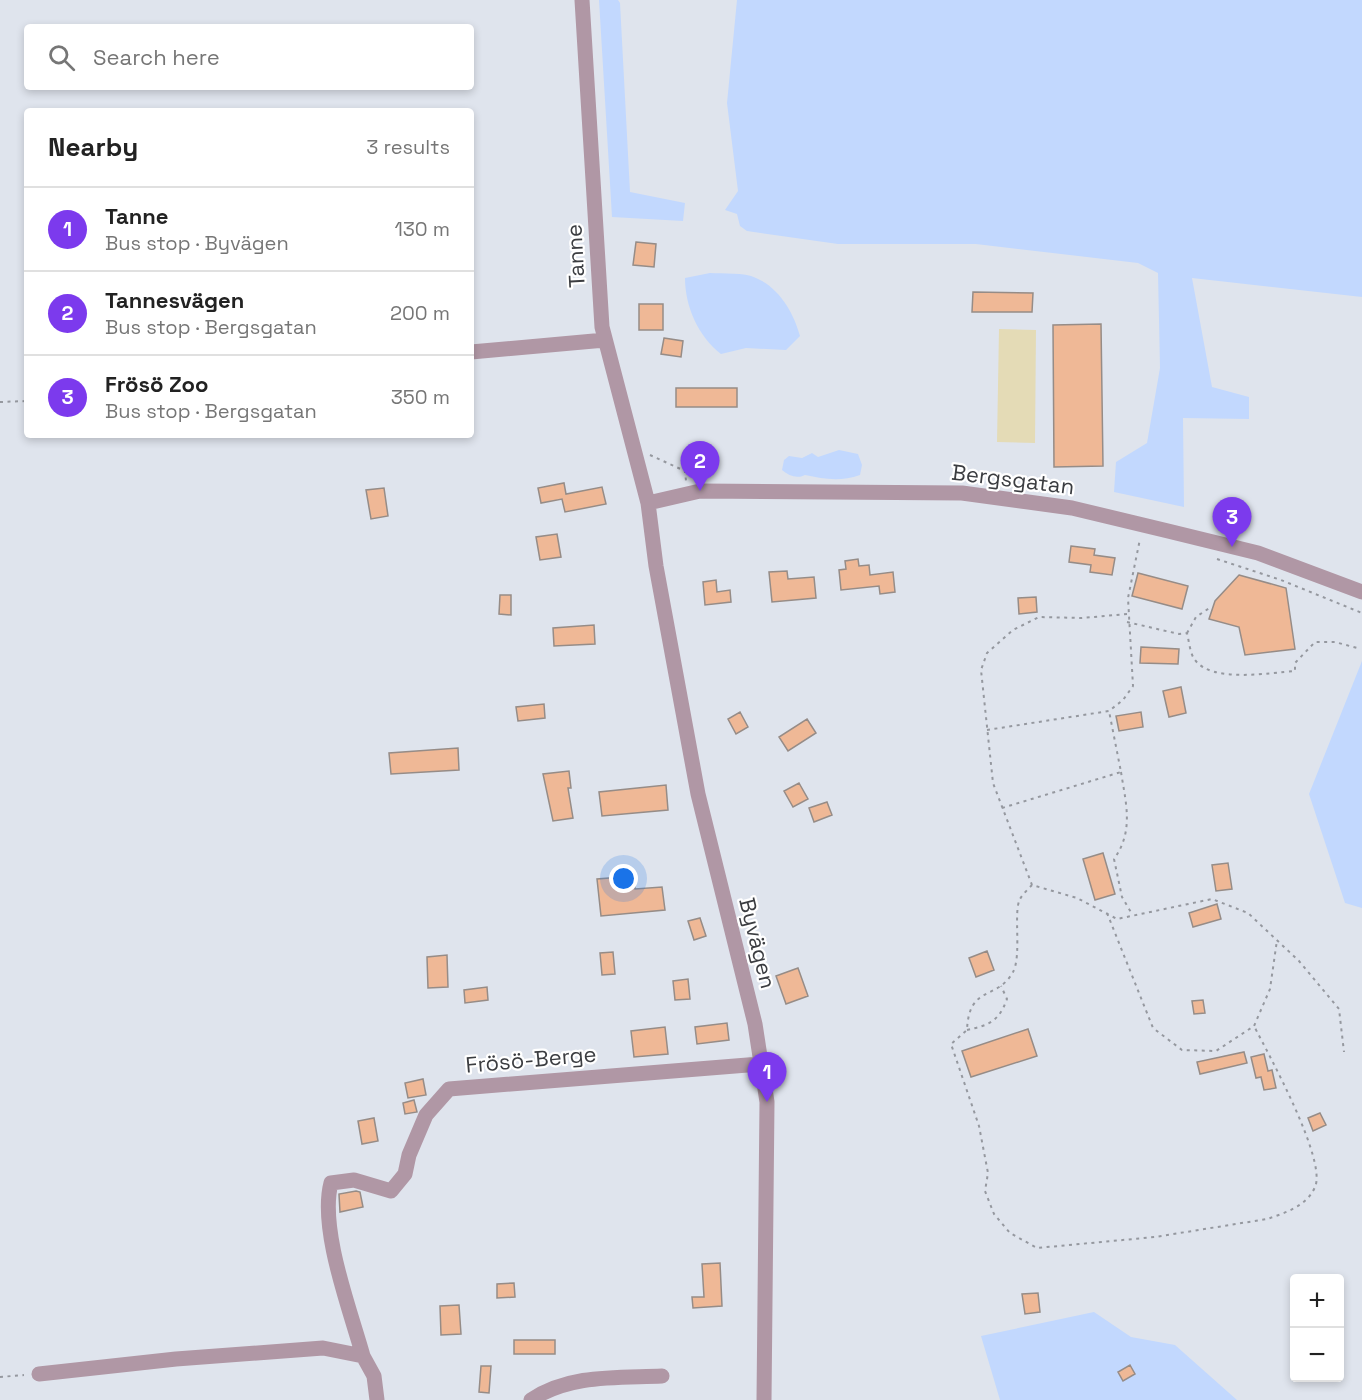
<!DOCTYPE html>
<meta charset="utf-8">
<style>
:root{--surface:#fff;--page:#f2f2f2;--text:#222;--muted:#767676;--line:#e0e0e0;--accent:#7c3aed}
body{margin:0;font-family:"Space Grotesk",sans-serif;background:var(--page);color:var(--text)}
.controls{position:absolute;right:18px;bottom:18px;display:grid;overflow:hidden;border-radius:6px;box-shadow:0 3px 9px #0003}
.controls button{width:54px;height:54px;display:grid;place-items:center;padding:0;border:0;border-bottom:2px solid var(--line);background:var(--surface);color:var(--text);font:30px sans-serif}
.you{position:absolute;left:624px;top:879px;width:21px;height:21px;margin:-15px;border:4px solid #fff;border-radius:50%;background:#1a73e8;box-shadow:0 0 0 9px #1a73e833}
.badge{display:grid;place-items:center;width:39px;height:39px;border-radius:50%;background:var(--accent);color:#fff;font-size:20px;font-weight:700}
.pin{position:absolute;translate:-50% -50px;filter:drop-shadow(0 2px 3px #0008)}
.pin::after{content:'';position:absolute;top:32px;width:21px;height:18px;background:inherit;clip-path:polygon(0 0,100% 0,50% 100%)}
.list{margin:0;padding:0;list-style:none}
h2{display:flex;justify-content:space-between;align-items:center;height:78px;margin:0;padding:0 24px;font-size:26px}
h2 small{font-size:20px;font-weight:400;color:var(--muted)}
.list li{display:grid;grid-template-columns:39px 1fr auto;gap:18px;align-items:center;box-sizing:border-box;height:84px;padding:0 24px;border-top:2px solid var(--line)}
.list b{display:block;font-size:22px;white-space:nowrap}
.list p{margin:0;font-size:20px;white-space:nowrap;color:var(--muted)}
.list em{font-size:20px;font-style:normal;color:var(--muted)}
.icon{flex:none;width:33px;height:33px;fill:none;stroke:currentColor;stroke-width:2;stroke-linecap:round;stroke-linejoin:round}
.map{position:relative;flex:none;width:1362px;height:1400px;overflow:hidden}
.search{position:absolute;background:var(--surface);box-shadow:0 3px 9px #0003;left:24px;top:24px;width:450px;height:66px;display:flex;align-items:center;gap:15px;box-sizing:border-box;padding:0 21px;border-radius:6px;color:var(--muted);font-size:22px}
.panel{position:absolute;background:var(--surface);box-shadow:0 3px 9px #0003;left:24px;top:108px;width:450px;height:330px;border-radius:6px}
.map>svg:first-child{display:block}
.green{fill:#c2d8fe}
.sand{fill:#e4dbb6}
.building{fill:#efb896;stroke:#968c87;stroke-width:1.5}
.lines{fill:none;stroke-linecap:round;stroke-linejoin:round}
.path{stroke:#95989f;stroke-width:2;stroke-dasharray:3 4.5;stroke-linecap:butt}
.minor{stroke:#b097a5;stroke-width:15}
.labels{text-anchor:middle;dominant-baseline:central;stroke-width:4.5;stroke-linejoin:round;paint-order:stroke}
.street-label{font-size:22px;fill:#3b3d41;stroke:#fff}
</style>
<div class="map">
<svg width="1362" height="1400" viewBox="0 0 1362 1400">
<rect width="100%" height="100%" fill="#dfe4ed"/>
<path class="green" d="M599 0H618L620 3 630 192 685 203 683 221 612 217Z
M737 0H1362V297L1192 278 1212 387 1249 397V419L1183 418 1184 507 1114 492 1116 462 1147 443 1160 368 1158 273 1138 263 976 244H838L747 231 740 226 737 214 725 210 738 191 727 103Z
M710 273C723 274 744 272 756 278 780 288 794 314 800 336L786 350 746 348 721 354C698 336 685 306 685 278Z
M839 450 858 454 862 465 860 475C840 482 824 479 805 475 797 479 789 476 782 470L784 460 789 456 802 458 812 453 818 457Z
M1362 661V908L1345 903 1309 794Z
M1094 1312 1131 1337 1175 1345 1237 1400H1000L981 1336Z"/>
<path class="sand" d="M999 329 1036 330 1035 443 997 442Z"/>
<path class="building" d="M636 242 656 244 654 267 633 265Z
M973 292 1033 293 1032 312H972Z
M639 304H663V330H639Z
M1101 324 1103 466 1054 467 1053 325Z
M664 338 683 341 681 357 661 354Z
M676 388H737V407H676Z
M564 483 566 494 602 487 606 504 565 512 562 499 541 503 538 488Z
M384 488 388 516 371 519 366 490Z
M557 534 561 557 540 560 536 537Z
M1071 546 1095 549 1094 555 1115 558 1112 575 1090 572 1091 565 1069 562Z
M858 559 859 566 869 565 870 575 893 572 895 592 880 594 879 586 841 590 839 570 846 569 845 561Z
M787 571 788 579 814 577 816 598 772 602 769 572Z
M1138 573 1188 586 1182 609 1132 596Z
M1239 575 1286 588 1295 649 1245 655 1239 627 1209 619 1215 601Z
M716 580 717 592 730 590 731 602 705 605 703 582Z
M500 595H511V615L499 614Z
M1036 597 1037 612 1019 614 1018 598Z
M594 625 595 644 554 646 553 628Z
M1141 647 1179 649 1178 664 1140 663Z
M1181 687 1186 713 1169 717 1163 691Z
M544 704 545 718 518 721 516 707Z
M740 712 748 727 736 734 728 719Z
M1141 712 1143 727 1119 731 1116 716Z
M807 719 816 733 788 751 779 737Z
M458 748 459 770 391 774 389 753Z
M569 771 571 788H568L573 818 553 821 543 774Z
M799 783 808 799 793 807 784 791Z
M666 785 668 810 602 816 599 792Z
M827 802 832 815 814 822 809 808Z
M1103 853 1115 894 1095 900 1083 859Z
M1228 863 1232 889 1216 891 1212 865Z
M634 876 635 889 662 887 665 910 601 916 597 879Z
M1217 904 1221 919 1193 927 1189 913Z
M700 918 706 936 694 940 688 921Z
M987 951 994 970 976 977 969 958Z
M613 952 615 974 602 975 600 953Z
M447 955 448 987 428 988 427 957Z
M798 968 808 996 786 1004 776 976Z
M688 979 690 999 675 1000 673 981Z
M487 987 488 1000 465 1003 464 990Z
M1203 1000 1205 1013 1194 1014 1192 1001Z
M727 1023 729 1040 697 1044 695 1027Z
M665 1027 668 1054 634 1057 631 1031Z
M1028 1029 1037 1056 971 1077 962 1051Z
M1244 1052 1247 1063 1200 1074 1197 1062Z
M1264 1054 1268 1071 1272 1070 1276 1088 1264 1090 1261 1077 1256 1078 1251 1057Z
M423 1079 426 1095 408 1098 405 1083Z
M414 1100 417 1112 405 1114 403 1103Z
M1320 1113 1326 1125 1313 1131 1308 1118Z
M374 1118 378 1141 362 1144 358 1121Z
M356 1191 360 1192 363 1207 340 1212 339 1194Z
M720 1263 722 1306 693 1308 692 1297H704L702 1264Z
M514 1283 515 1297 497 1298V1284Z
M1038 1293 1040 1312 1025 1314 1022 1294Z
M459 1305 461 1334 441 1335 440 1306Z
M514 1340H555V1354H514Z
M1130 1365 1135 1374 1123 1381 1118 1372Z
M481 1366H491L489 1393 479 1392Z"/>
<g class="lines">
<path class="path" d="M0 402 27 401
M650 455 685 471 686 481
M1217 559 1281 580 1362 613
M1127 614 1082 618 1039 617 1013 630 987 653 981 670 993 783 1032 885 1077 898 1117 919 1212 899 1248 913 1299 961 1339 1009 1344 1052
M1127 622 1179 634 1187 633C1189 641 1190 654 1195 660 1212 683 1269 673 1295 671V663L1315 642H1335L1357 648
M1187 633 1196 617 1211 607
M987 730 1109 711 1123 700 1133 686 1128 598 1140 539
M1121 772C1126 804 1134 831 1114 859L1122 897 1132 914
M1002 808 1121 772 1109 711
M1032 885C1028 889 1023 894 1020 899 1013 912 1022 955 1013 972 997 1001 969 984 967 1030L951 1044 979 1126 988 1173 985 1191 994 1214 1010 1233 1037 1248 1155 1237 1267 1219C1285 1213 1307 1206 1315 1187 1327 1160 1269 1055 1254 1026
M1107 913 1153 1028 1182 1050 1216 1051 1254 1026 1270 989 1277 940
M967 1030C990 1025 999 1021 1007 999L1001 986
M0 1377 24 1375"/>
<path class="minor" d="M582 0 602 327 648 503 656 566 698 794 755 1024 767 1102 764 1400
M471 352 605 340
M648 503 700 491 962 493 1072 508 1168 531 1258 553 1362 592
M363 1356C350 1309 319 1229 331 1183L354 1180 391 1191 405 1174 409 1155 426 1115 449 1089 760 1064
M39 1374 176 1359 323 1348 363 1356 374 1376 377 1400
M531 1400C570 1374 617 1378 662 1376"/>
</g>
<g class="labels">
<g class="street-label">
<text transform="translate(575 256) rotate(-93)">Tanne</text>
<text transform="translate(1013 479) rotate(7)">Bergsgatan</text>
<text transform="translate(758 943) rotate(76)">Byvägen</text>
<text transform="translate(531 1059) rotate(-5)">Frösö-Berge</text>
</g>
</g>
</svg>
<div class="controls">
<button>+</button>
<button>−</button>
</div>
<div class="you"></div>
<div class="pin badge" style="left:767px;top:1102px">1</div>
<div class="pin badge" style="left:700px;top:491px">2</div>
<div class="pin badge" style="left:1232px;top:547px">3</div>
<div class="search"><svg class="icon" aria-label="search" viewBox="0 0 24 24"><circle cx="10" cy="10" r="6"/><path d="M15 15l6 6"/></svg>Search here</div>
<section class="panel">
<h2>Nearby<small>3 results</small></h2>
<ul class="list">
<li><span class="badge">1</span><div><b>Tanne</b><p>Bus stop · Byvägen</p></div><em>130 m</em></li>
<li><span class="badge">2</span><div><b>Tannesvägen</b><p>Bus stop · Bergsgatan</p></div><em>200 m</em></li>
<li><span class="badge">3</span><div><b>Frösö Zoo</b><p>Bus stop · Bergsgatan</p></div><em>350 m</em></li>
</ul>
</section>
</div>
